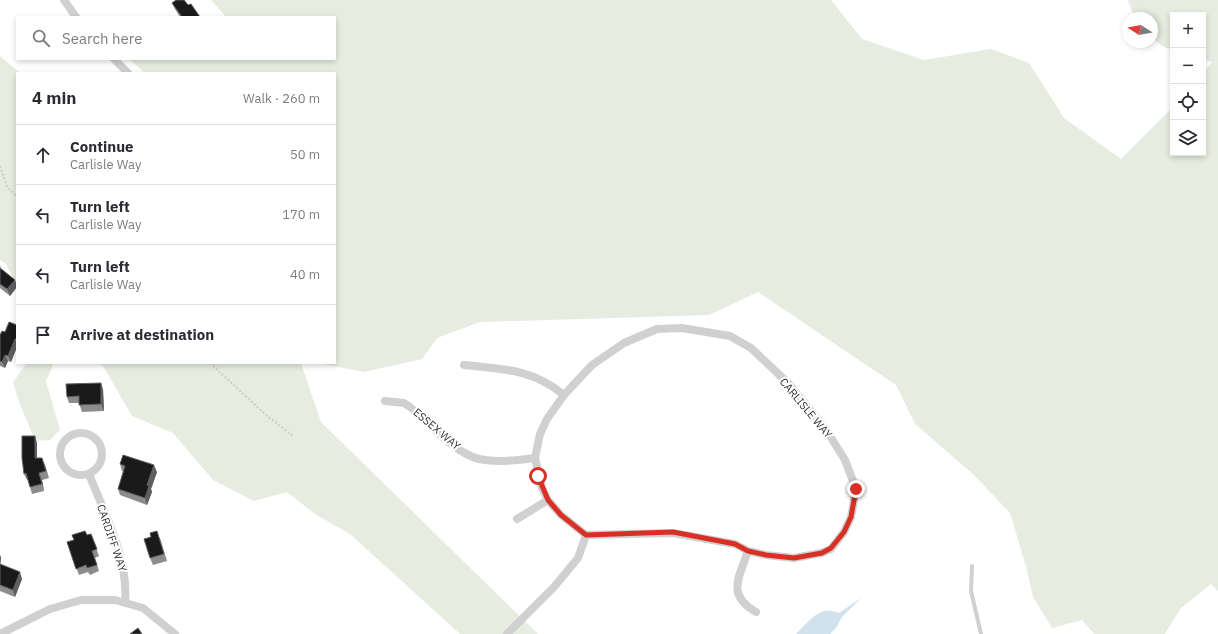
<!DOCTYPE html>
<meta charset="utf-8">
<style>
:root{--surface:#fff;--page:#f2f2f3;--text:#2b2b33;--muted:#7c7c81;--line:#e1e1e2}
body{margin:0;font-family:"IBM Plex Sans",sans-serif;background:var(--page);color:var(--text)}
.controls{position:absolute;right:12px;top:12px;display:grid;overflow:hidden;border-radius:0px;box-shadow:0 2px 6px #0003}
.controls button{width:36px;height:36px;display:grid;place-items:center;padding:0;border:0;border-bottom:1px solid var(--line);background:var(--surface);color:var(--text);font:20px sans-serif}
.compass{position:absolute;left:1122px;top:12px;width:36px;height:36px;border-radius:50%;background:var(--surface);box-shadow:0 2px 6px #0003;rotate:281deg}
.stop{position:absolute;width:12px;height:12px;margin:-9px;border:3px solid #d93025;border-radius:50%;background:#fff}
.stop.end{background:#d93025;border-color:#fff;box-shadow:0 1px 4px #0008}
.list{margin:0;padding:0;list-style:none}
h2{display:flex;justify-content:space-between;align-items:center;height:52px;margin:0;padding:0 16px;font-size:17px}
h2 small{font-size:13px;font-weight:400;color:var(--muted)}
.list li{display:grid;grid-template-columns:26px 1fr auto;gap:12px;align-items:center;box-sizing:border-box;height:60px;padding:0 16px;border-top:1px solid var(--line)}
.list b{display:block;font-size:15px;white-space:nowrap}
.list p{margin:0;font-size:13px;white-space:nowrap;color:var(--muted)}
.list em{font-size:13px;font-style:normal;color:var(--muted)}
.icon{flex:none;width:22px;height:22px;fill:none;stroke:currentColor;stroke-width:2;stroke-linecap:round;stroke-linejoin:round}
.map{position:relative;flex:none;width:1218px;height:634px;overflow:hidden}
.search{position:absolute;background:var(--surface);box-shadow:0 2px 6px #0003;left:16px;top:16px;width:320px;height:44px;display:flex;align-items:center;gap:10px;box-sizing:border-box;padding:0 14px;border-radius:0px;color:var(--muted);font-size:15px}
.panel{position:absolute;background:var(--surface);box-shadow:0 2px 6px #0003;left:16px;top:72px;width:320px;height:292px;border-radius:0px}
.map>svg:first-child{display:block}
.green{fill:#e6ecdf}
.water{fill:#cfe2ee}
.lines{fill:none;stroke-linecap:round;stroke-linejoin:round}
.path{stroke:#cdcdcd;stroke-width:2;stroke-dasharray:2 2;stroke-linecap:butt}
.service{stroke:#d0d0d0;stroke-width:4}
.minor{stroke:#d0d0d0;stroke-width:8}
.wall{fill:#8c8c8c}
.shaded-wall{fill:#5f5f5f}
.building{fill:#1a1a1a;stroke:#5f5f5f}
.route{stroke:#d93025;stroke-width:5}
.labels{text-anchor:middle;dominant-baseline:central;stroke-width:4;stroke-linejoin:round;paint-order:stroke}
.street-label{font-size:11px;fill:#333;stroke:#fff}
</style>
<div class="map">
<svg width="1218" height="634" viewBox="0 0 1218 634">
<rect width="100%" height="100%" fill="#fff"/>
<path class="green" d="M211 0H831L862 39 924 60 991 49 1029 63 1064 118 1121 159 1173 107V153H1203V73L1212 62 1203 59V15H1173V50C1153 44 1152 37 1152 18H1138L1132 12 1128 0H1218V591L1211 584 1180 609 1165 634H1094L1082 620 1052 628 1033 597 1027 570 1010 513 973 474 915 424 896 385 758 292 709 315 480 322 437 338 422 359 364 372 318 363H335V73H145L129 59H335V17H226Z
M0 56 20 73H17V287L6 264 0 260Z
M27 363H54L46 381 60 430 50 440 35 441 18 399 13 382Z
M98 363H301L321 422 538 634H460L350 534 315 514 287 492 254 501 213 480 173 433 132 416 103 366Z"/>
<path class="water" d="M861 598 842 617 836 628 830 634H796C810 621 819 605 839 613Z"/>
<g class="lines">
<path class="path" d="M0 166 7 187 17 197
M210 363 266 415 293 436"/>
<path class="service" d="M972 566 971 591 981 634"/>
<path class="minor" d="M64 0 76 17
M114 59 128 73
M682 328 730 336 751 348 789 384 825 428 845 460 856 489 851 517 844 532 831 549 821 553 794 558 766 555 748 551 735 544 673 533 586 535 561 515 548 500 542 488 535 458 540 434 547 419 564 395 592 365 624 343 657 329Z
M464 365C503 369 533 369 564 395
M385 401 404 403 410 407C430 423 454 453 479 459 498 463 517 460 535 458
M60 454a21 21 0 1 1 42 0a21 21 0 1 1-42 0Z
M89 474C105 515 129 559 125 603
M517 519 548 500
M748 551C739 578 726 595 756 612
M0 634 50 609 81 600H115L143 608 175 634
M507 634 554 587 578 558 586 535"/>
</g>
<path class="wall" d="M172 3 188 5 200 17H180L175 9Z
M0 265 1 269 15 280 17 286 10 296 0 288Z
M17 325V347L11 362 8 361 5 368 0 366V335Z
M103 389 104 411 82 412 79 403H69L67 397Z
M37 443V458L45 464 49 478 42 480 44 491 32 494 28 480H27L24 474Z
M120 464 157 472 151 489 152 492 147 505 120 495 118 489 124 472 122 471Z
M91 534 99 556 95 558 99 571 90 575 88 572 79 575 67 542Z
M151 537 160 538 167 561 153 565 150 558Z
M0 555 1 558 0 564 22 579 15 597 0 591Z"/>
<path class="shaded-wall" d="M15 280 17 287 10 296 7 289Z
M15 339 17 344V347L11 362 8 356Z
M5 355 8 361 5 368 2 362Z
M101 383 103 389 104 411 101 404Z
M35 436 37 443V465L35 458Z
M154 465 157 472 151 489 152 492 147 505 145 498 147 485Z
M39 473 42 480 44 491 42 484Z
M0 555 1 558 0 568Z
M20 572 22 579 15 597 13 590Z"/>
<path class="building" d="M176 0H184L188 5 191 4 200 17H182L172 3Z
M0 268 15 280 7 289 0 284Z
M9 322 17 325V339H15L8 356 5 355 2 362 0 361V335L2 331 5 332Z
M101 383V404L79 405V396L67 397 66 384Z
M22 436H35V458H42L46 471 39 473 42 484 30 487 26 473 24 474 22 458Z
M123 455 154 465 147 485 149 486 145 498 118 489 125 466 120 464Z
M85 531 87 535 91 534 97 549 92 551 97 565 87 568 86 565 76 569 67 542 74 540 72 535Z
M157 531 164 554 150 558 144 539 151 537 150 533Z
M0 564 20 572 13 590 0 585Z
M138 628 142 634H130Z"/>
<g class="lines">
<path class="route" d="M538 476 548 500 561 515 586 535 673 532 735 544 748 551 766 555 794 558 822 553 831 548 844 532 851 517 856 489"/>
</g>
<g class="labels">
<g class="street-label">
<text transform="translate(806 408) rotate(50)">CARLISLE WAY</text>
<text transform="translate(437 429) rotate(40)">ESSEX WAY</text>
<text transform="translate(112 538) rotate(71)">CARDIFF WAY</text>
</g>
</g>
</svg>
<div class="controls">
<button>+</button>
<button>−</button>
<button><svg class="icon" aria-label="locate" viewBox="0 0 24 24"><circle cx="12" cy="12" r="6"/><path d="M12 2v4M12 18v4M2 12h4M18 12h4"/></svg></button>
<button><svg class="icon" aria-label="layers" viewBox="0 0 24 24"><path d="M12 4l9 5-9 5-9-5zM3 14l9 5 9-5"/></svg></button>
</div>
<svg class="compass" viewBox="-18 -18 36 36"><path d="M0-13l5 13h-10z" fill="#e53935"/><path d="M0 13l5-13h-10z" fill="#7c7c81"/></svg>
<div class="stop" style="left:538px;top:476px"></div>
<div class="stop end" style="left:856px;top:489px"></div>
<div class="search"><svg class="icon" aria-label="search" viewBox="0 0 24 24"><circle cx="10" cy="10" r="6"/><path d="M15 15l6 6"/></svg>Search here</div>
<section class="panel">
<h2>4 min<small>Walk · 260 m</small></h2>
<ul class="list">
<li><svg class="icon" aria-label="ahead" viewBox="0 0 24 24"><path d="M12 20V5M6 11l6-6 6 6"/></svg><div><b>Continue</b><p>Carlisle Way</p></div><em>50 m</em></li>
<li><svg class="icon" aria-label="left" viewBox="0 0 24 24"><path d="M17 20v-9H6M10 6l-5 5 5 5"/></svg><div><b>Turn left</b><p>Carlisle Way</p></div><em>170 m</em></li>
<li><svg class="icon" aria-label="left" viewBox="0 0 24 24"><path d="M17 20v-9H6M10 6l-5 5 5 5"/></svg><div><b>Turn left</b><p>Carlisle Way</p></div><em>40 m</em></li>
<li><svg class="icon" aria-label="arrive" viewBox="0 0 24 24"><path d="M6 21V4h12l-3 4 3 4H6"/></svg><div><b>Arrive at destination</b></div></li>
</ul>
</section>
</div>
